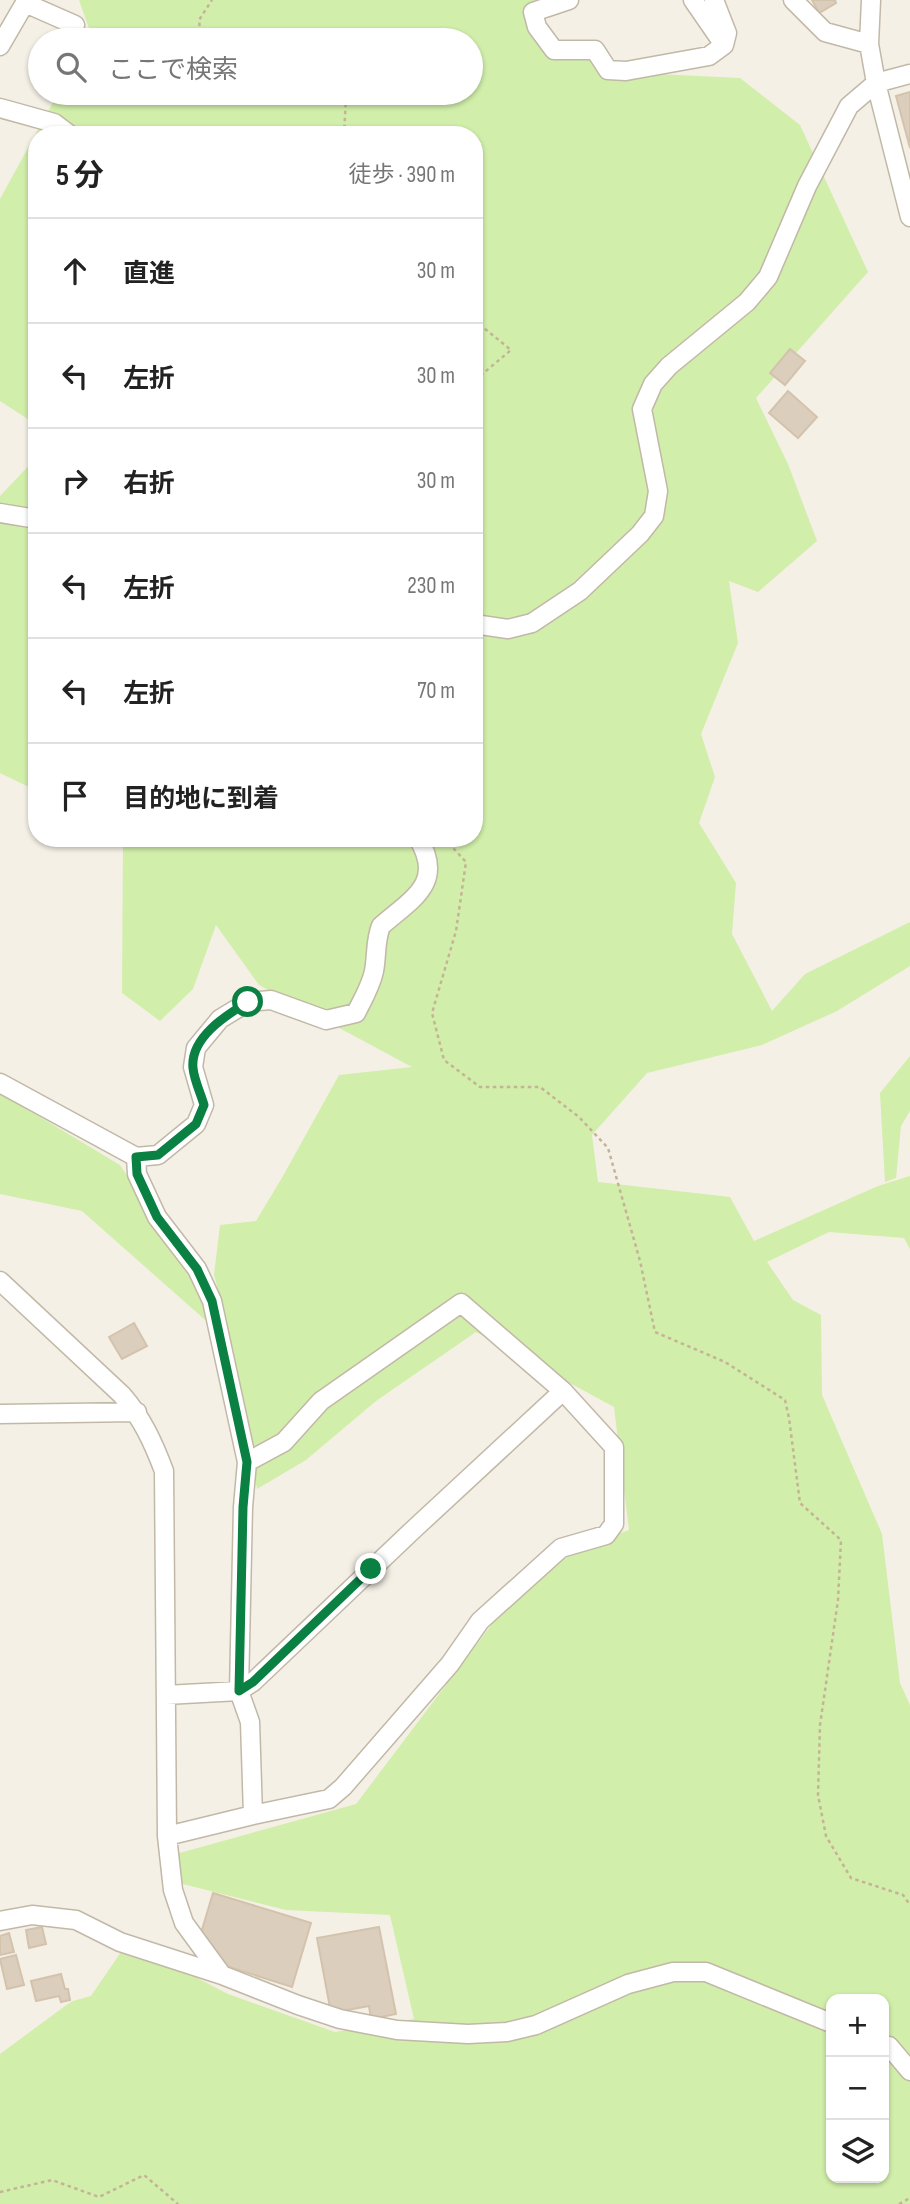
<!DOCTYPE html>
<html lang="ja">
<meta charset="utf-8">
<style>
:root{--surface:#fff;--page:#f6f6f6;--text:#222;--muted:#767676;--line:#e0e0e0}
body{margin:0;font-family:"Sofia Sans Condensed","Noto Sans JP",sans-serif;background:var(--page);color:var(--text)}
.controls{position:absolute;right:21px;bottom:21px;display:grid;overflow:hidden;border-radius:14px;box-shadow:0 2px 5px #0004}
.controls button{width:63px;height:63px;display:grid;place-items:center;padding:0;border:0;border-bottom:2px solid var(--line);background:var(--surface);color:var(--text);font:35px sans-serif}
.stop{position:absolute;width:21px;height:21px;margin:-16px;border:5px solid #0b8043;border-radius:50%;background:#fff}
.stop.end{background:#0b8043;border-color:#fff;box-shadow:0 2px 7px #0008}
.list{margin:0;padding:0;list-style:none}
h2{display:flex;justify-content:space-between;align-items:center;height:91px;margin:0;padding:0 28px;font-size:30px}
h2 small{font-size:23px;font-weight:400;color:var(--muted)}
.list li{display:grid;grid-template-columns:46px 1fr auto;gap:21px;align-items:center;box-sizing:border-box;height:105px;padding:0 28px;border-top:2px solid var(--line)}
.list b{display:block;font-size:26px;white-space:nowrap}
.list em{font-size:23px;font-style:normal;color:var(--muted)}
.icon{flex:none;width:38px;height:38px;fill:none;stroke:currentColor;stroke-width:2;stroke-linecap:round;stroke-linejoin:round}
.map{position:relative;flex:none;width:910px;height:2204px;overflow:hidden}
.search{position:absolute;background:var(--surface);box-shadow:0 2px 5px #0004;left:28px;top:28px;width:455px;height:77px;display:flex;align-items:center;gap:18px;box-sizing:border-box;padding:0 24px;border-radius:38px;color:var(--muted);font-size:26px}
.panel{position:absolute;background:var(--surface);box-shadow:0 2px 5px #0004;left:28px;top:126px;width:455px;height:721px;border-radius:28px}
.map>svg:first-child{display:block}
.green{fill:#d1eeaa;fill-rule:evenodd}
.building{fill:#dbcebd;stroke:#d4c3ac;stroke-width:2}
.lines{fill:none;stroke-linecap:round;stroke-linejoin:round}
.minor-casing{stroke:#c2b8a7;stroke-width:21}
.path{stroke:#c5b397;stroke-width:2.5;stroke-dasharray:3.5 3.5;stroke-linecap:butt}
.minor{stroke:#fff;stroke-width:18}
.route{stroke:#0b8043;stroke-width:9}
</style>
<div class="map">
<svg width="910" height="2204" viewBox="0 0 910 2204">
<rect width="100%" height="100%" fill="#f5f0e6"/>
<path class="green" d="M79 0H534L554 50 635 73 740 78 800 125 868 272 756 398 788 464 817 541 758 592 729 581 738 643 701 734 715 777 699 823 736 883 732 934 772 1011 805 974 910 922V966L837 1011 762 1045 647 1073 592 1135 598 1182 730 1197 754 1241 878 1186 910 1176V1249L904 1238 829 1232 767 1262 793 1300 821 1315 822 1395 882 1534 900 1683 910 1705V2204H0V2054L65 2006 73 2001 91 1996 121 1952 170 1964 228 1994 335 2032 414 2019 390 1915 286 1910 179 1883 176 1854 356 1804 501 1612 561 1555 629 1530 614 1407 476 1332 376 1401 306 1460 257 1489 225 1315 214 1275 220 1225 256 1221 283 1176 339 1075 412 1067 259 985 216 925 193 989 160 1021 122 993 123 838H474V135H37V425L0 401V199L58 93H471V40H87L91 34ZM831 1999H884V2178H831Z
M37 457V791L0 773V496Z
M910 1056V1111L901 1126 896 1178 885 1182 880 1093Z
M0 1093 120 1165 194 1274 212 1326 82 1211 0 1194Z"/>
<path class="building" d="M812 0H835L836 3 819 13Z
M910 92V148L896 96Z
M790 349 805 361 785 385 770 373Z
M788 391 817 417 798 438 769 413Z
M134 1323 147 1346 122 1359 109 1337Z
M213 1893 311 1923 292 1987 223 1965 201 1933Z
M42 1927 46 1944 29 1948 26 1930Z
M379 1927 396 2014 371 2019 369 2006 331 2013 317 1938Z
M9 1933 14 1952 0 1955V1936Z
M16 1955 24 1985 7 1989 0 1959Z
M61 1974 65 1989H68L70 2000 61 2002 59 1996 36 2001 31 1981Z"/>
<g class="lines">
<g class="minor-casing">
<path id="minor" d="M569 0 533 12 537 27 554 50H595L608 70 626 71 709 56 724 45 727 33 714 0
M693 0 724 45
M793 0 825 32 869 44
M871 0 869 44 876 83 910 217
M0 46 25 3 75 25
M0 108 54 123 70 135
M0 513 37 519
M474 624 508 629 532 623 580 591 640 534 654 516 658 491 642 409 653 384 669 366 747 302 768 277 807 186 849 106 876 83 910 74
M0 1083 136 1157 158 1155 196 1124 204 1105 193 1067 196 1048 220 1019 248 1002 271 1000 326 1020 356 1013C363 999 371 986 374 971 377 956 375 940 381 926 413 898 445 883 418 838
M136 1157 137 1174 157 1217 197 1269 212 1301 247 1462 243 1507 239 1691 250 1722 253 1815
M0 1281 122 1395C142 1418 153 1442 164 1471L167 1836 173 1890 184 1923 222 1975 298 2005 340 2019 397 2030 468 2034 507 2032 536 2025 628 1984 673 1972H706L831 2023
M0 1414 137 1412
M166 1695 239 1691 253 1682 414 1529 563 1391
M167 1836 253 1815 329 1799 343 1787 450 1664 480 1621 561 1548 606 1535 614 1524V1447L563 1391 461 1303 321 1401 284 1442 247 1462
M0 1921 32 1915 76 1920 120 1942 222 1975
M889 2046 910 2071"/>
</g>
<path class="path" d="M201 40 199 20 212 0
M340 93 346 97 344 135
M474 320 511 350 474 381
M474 521V527
M444 838 466 862 456 931 432 1013 444 1060 480 1087H540L579 1117 608 1148 640 1261 655 1332 725 1362 785 1400 789 1418 800 1503 841 1540 838 1600 820 1725 818 1795 826 1836 851 1878 903 1895 910 1905
M0 2192 52 2180 99 2197 144 2175 178 2204
M899 2204 910 2198"/>
<use href="#minor" class="minor"/>
</g>
<g class="lines">
<path class="route" d="M248 1002C226 1015 190 1038 193 1068 194 1080 201 1094 204 1105L196 1124 158 1155 136 1157 137 1174 157 1217 197 1269 212 1301 247 1462 243 1507 239 1691 253 1682 371 1569"/>
</g>
</svg>
<div class="controls">
<button>+</button>
<button>−</button>
<button><svg class="icon" aria-label="layers" viewBox="0 0 24 24"><path d="M12 4l9 5-9 5-9-5zM3 14l9 5 9-5"/></svg></button>
</div>
<div class="stop" style="left:248px;top:1002px"></div>
<div class="stop end" style="left:371px;top:1569px"></div>
<div class="search"><svg class="icon" aria-label="search" viewBox="0 0 24 24"><circle cx="10" cy="10" r="6"/><path d="M15 15l6 6"/></svg>ここで検索</div>
<section class="panel">
<h2>5 分<small>徒歩 · 390 m</small></h2>
<ul class="list">
<li><svg class="icon" aria-label="ahead" viewBox="0 0 24 24"><path d="M12 20V5M6 11l6-6 6 6"/></svg><div><b>直進</b></div><em>30 m</em></li>
<li><svg class="icon" aria-label="left" viewBox="0 0 24 24"><path d="M17 20v-9H6M10 6l-5 5 5 5"/></svg><div><b>左折</b></div><em>30 m</em></li>
<li><svg class="icon" aria-label="right" viewBox="0 0 24 24"><path d="M7 20v-9h11M14 6l5 5-5 5"/></svg><div><b>右折</b></div><em>30 m</em></li>
<li><svg class="icon" aria-label="left" viewBox="0 0 24 24"><path d="M17 20v-9H6M10 6l-5 5 5 5"/></svg><div><b>左折</b></div><em>230 m</em></li>
<li><svg class="icon" aria-label="left" viewBox="0 0 24 24"><path d="M17 20v-9H6M10 6l-5 5 5 5"/></svg><div><b>左折</b></div><em>70 m</em></li>
<li><svg class="icon" aria-label="arrive" viewBox="0 0 24 24"><path d="M6 21V4h12l-3 4 3 4H6"/></svg><div><b>目的地に到着</b></div></li>
</ul>
</section>
</div>
